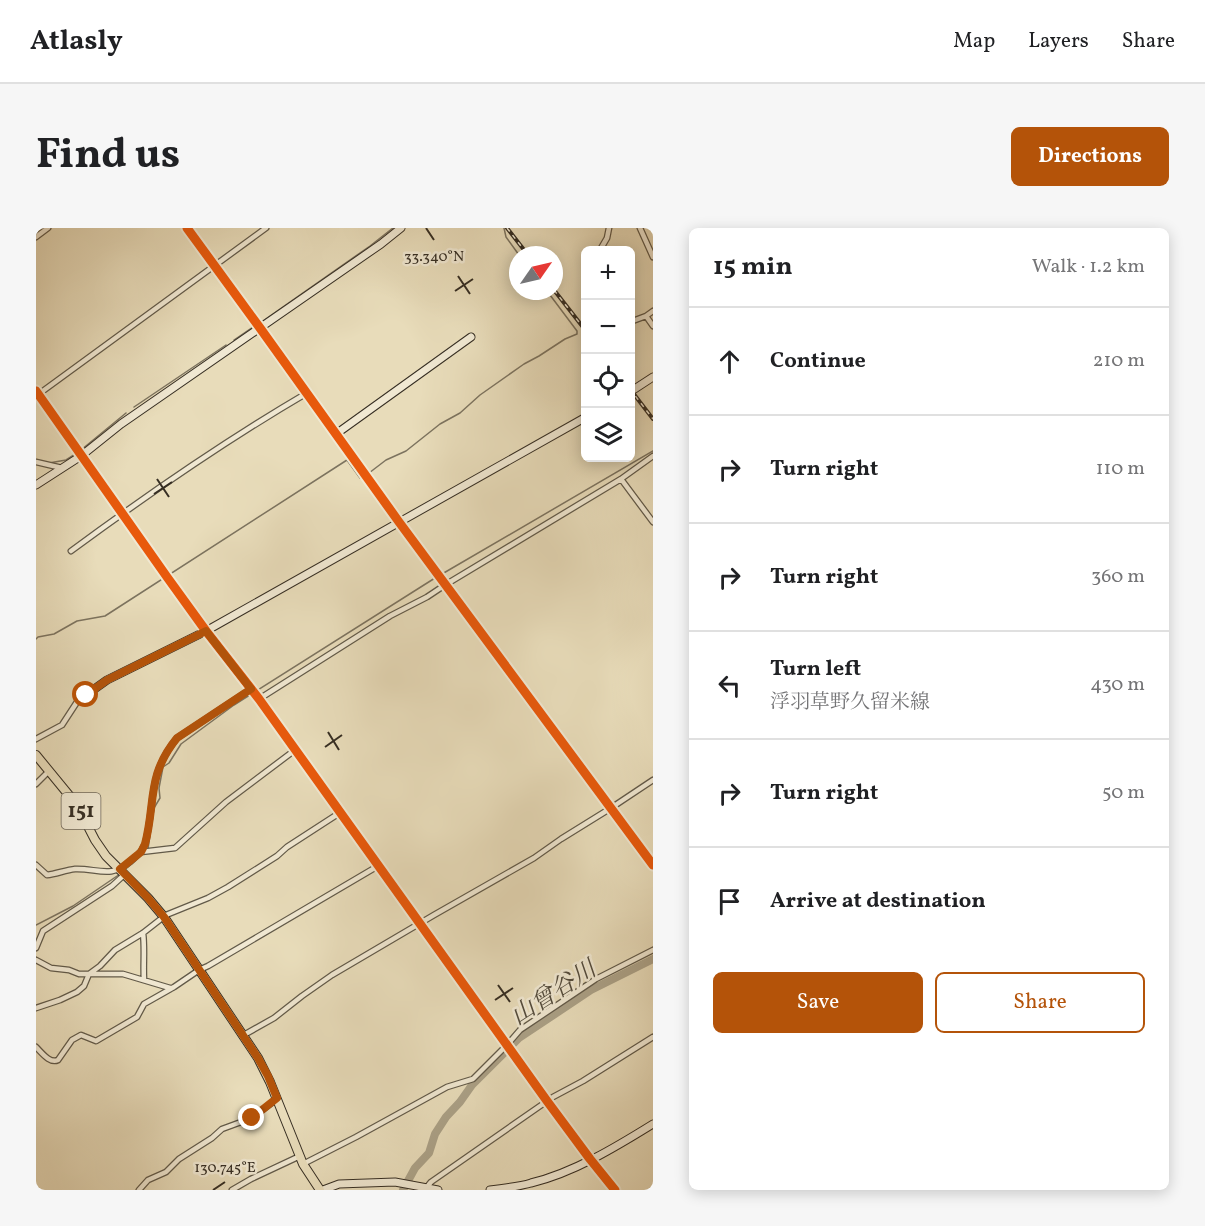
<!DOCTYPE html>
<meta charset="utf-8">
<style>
:root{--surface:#fff;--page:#f6f6f6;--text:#202124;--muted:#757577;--line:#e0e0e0;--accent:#b45309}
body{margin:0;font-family:Vollkorn,"Noto Serif JP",serif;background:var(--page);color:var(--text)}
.controls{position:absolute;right:18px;top:18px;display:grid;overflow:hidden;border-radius:9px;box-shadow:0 3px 15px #0003}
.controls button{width:54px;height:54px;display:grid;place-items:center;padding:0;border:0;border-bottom:2px solid var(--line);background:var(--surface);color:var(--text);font:30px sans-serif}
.compass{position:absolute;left:473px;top:18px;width:54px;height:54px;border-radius:50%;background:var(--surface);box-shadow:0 3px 15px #0003;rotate:56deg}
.stop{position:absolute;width:18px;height:18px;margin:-14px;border:4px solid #b45309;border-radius:50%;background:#fff}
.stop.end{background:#b45309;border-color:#fff;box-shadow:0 2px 6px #0008}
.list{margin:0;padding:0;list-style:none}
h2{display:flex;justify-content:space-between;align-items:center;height:78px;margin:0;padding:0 24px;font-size:26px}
h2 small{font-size:20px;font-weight:400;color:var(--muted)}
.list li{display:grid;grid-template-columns:39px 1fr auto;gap:18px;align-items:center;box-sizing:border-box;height:108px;padding:0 24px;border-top:2px solid var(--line)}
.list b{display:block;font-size:22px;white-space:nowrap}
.list p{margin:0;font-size:20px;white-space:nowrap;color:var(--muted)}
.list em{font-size:20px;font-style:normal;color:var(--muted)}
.actions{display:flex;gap:12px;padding:18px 24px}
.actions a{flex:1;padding:14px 0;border:2px solid var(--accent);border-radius:9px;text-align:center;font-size:21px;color:var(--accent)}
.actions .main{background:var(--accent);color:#fff}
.icon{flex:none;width:33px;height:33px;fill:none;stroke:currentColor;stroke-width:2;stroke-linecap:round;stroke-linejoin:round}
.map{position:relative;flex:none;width:617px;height:962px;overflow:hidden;border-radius:9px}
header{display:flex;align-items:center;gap:36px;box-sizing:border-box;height:84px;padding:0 30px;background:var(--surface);border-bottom:2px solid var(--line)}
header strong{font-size:28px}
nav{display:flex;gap:33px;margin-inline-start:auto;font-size:21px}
.intro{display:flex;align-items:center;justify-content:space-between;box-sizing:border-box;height:144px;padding:0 36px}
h1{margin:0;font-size:42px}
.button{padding:15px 27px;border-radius:9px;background:var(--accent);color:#fff;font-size:21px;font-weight:700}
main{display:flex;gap:36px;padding:0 36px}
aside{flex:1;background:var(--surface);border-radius:9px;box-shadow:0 3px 15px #0003}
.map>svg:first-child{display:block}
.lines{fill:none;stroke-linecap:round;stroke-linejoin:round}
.stream{stroke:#7c735f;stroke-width:1.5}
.river{stroke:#aba187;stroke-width:8}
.street-casing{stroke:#625a49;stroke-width:7}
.secondary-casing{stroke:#362e23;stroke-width:9}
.primary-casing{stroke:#362e23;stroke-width:10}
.street{stroke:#f0e8d2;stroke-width:4.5}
.secondary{stroke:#f0e8d2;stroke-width:7}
.primary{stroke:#e8dcba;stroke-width:8}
.rail-casing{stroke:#362e23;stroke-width:4}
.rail{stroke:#f0e8d2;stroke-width:1.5;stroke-dasharray:4.5;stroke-linecap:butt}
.cycleway-casing{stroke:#f0e8d2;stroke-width:13}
.cycleway{stroke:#e8590c;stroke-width:9}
.route{stroke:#b45309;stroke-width:8}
.ticks{fill:none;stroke:#362e23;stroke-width:2}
.labels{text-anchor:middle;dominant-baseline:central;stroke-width:5;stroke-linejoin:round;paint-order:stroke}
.shield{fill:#f0e8d2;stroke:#6e6658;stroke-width:1.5}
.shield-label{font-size:21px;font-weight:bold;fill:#362e23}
.water-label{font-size:24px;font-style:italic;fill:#534b3c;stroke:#f0e8d2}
.ticks-label{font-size:15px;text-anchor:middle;fill:#362e23;stroke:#f0e8d2;stroke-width:5;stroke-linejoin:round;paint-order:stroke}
</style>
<header>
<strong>Atlasly</strong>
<nav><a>Map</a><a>Layers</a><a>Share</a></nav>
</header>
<div class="intro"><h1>Find us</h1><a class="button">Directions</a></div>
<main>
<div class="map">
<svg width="617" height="962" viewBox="0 0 617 962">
<rect width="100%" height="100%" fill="#e8dcba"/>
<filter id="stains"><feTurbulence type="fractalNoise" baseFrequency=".00333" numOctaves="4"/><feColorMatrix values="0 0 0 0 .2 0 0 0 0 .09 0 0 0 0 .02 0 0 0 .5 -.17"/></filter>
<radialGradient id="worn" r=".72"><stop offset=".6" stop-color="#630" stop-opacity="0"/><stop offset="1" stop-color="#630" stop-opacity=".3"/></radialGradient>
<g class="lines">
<path class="stream" d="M468 0 470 9 483 27
M224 95 334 18 357 0
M198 112 217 99
M98 179 190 117
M45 222 90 185
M13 235 30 232 41 225
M333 245 350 232 370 223 404 196 424 185 444 167 488 136 503 128 529 111 541 106V103L511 63
M406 346 617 223
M0 411 2 409 18 406 41 393 69 388 311 232 324 250 326 249
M112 621 118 580 124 570 123 560 127 539 133 535 145 516 198 477 399 350
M87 643 106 626
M0 697 37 678 84 646"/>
<path class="river" d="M367 962 379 940 393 925 399 906 410 889 424 874 436 857 483 810 555 762 617 731"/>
<g class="street-casing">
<path id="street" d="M604 0 617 29
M0 9 12 0
M564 22 571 10 573 0
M617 83 610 88 617 98
M594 94 610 88
M0 163 131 349 170 403 223 471 511 873 554 931 579 962
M0 168 230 0
M0 234 26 240
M585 251 617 294
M35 323C111 267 189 213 271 165
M223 471 354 388 391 369 409 357 585 251 617 228
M0 511 26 497 41 474 50 467
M0 556 13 543
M105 624 139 620 190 574 259 522
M0 637 11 647C20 646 30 642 39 641 60 640 75 651 94 634 100 629 105 625 109 616 120 575 110 548 141 510L215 461
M107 705C109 721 107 737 108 752
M0 720 7 703 76 658 88 647
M0 732 15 740 33 742 43 746H87L134 760H136
M0 780 24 772 41 764 48 758 53 746 64 738 79 722 107 705 130 687 172 670 192 659 241 628 251 619 305 584
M206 808 238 790 266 768 296 747 398 687 498 630 525 611 575 580 617 552
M0 819C6 825 14 836 22 832L36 812 45 807 60 813 101 789 108 776 138 759 163 742 172 738 342 638
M267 936 320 909 411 859 437 851 471 817 484 802 560 751 617 722
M391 959 395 954 517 869 547 853 617 809
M103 962 112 952 130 944 143 931 176 910 186 901 216 890 241 871
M196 962 215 951 264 928"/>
</g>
<g class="secondary-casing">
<path id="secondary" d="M151 0 224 100 363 294 617 637
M594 164 617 149
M300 206 435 109
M0 257 45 228 85 196 345 16 365 0
M50 467 71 452 170 403 550 189
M287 962 303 956 359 954 402 962
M454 962C468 960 482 959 495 955 537 945 580 919 617 896"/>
</g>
<g class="primary-casing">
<path id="primary" d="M0 527 41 577 59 612 70 628 112 670 128 689 222 830 234 854 267 936 284 962"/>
</g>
<use href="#street" class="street"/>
<use href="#secondary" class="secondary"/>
<use href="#primary" class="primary"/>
<g class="rail-casing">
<path id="rail" d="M471 0 492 27
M518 62 550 103
M594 161 617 191"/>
</g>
<use href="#rail" class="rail"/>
<g class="cycleway-casing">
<path id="cycleway" d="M151 0 224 100 363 294 617 637
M0 163 131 349 170 403 223 471 511 873 554 931 579 962"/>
</g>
<use href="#cycleway" class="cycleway"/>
</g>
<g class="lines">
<path class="route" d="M50 467 71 452 170 403 215 461 141 510C110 548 120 575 109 616L105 624 84 641 112 670 128 689 222 830 232 848 241 870 216 890"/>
</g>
<path class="ticks" d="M390 0 398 12M422 48 434 66M419 63 437 51M121 251 133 269M118 266 136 254M292 504 303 522M289 519 306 507M462 757 474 774M459 772 477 760M177 962 189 954"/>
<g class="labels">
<rect class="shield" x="25.5" y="565" width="39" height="36" rx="4.5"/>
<g class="shield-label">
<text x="45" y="583">151</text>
</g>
<g class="water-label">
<text transform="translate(518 766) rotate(-33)">山曾谷川</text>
</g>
</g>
<g class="ticks-label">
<text x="398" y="33">33.340°N</text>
<text x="189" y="944">130.745°E</text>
</g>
<rect width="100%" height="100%" filter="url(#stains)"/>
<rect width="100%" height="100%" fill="url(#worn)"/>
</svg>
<div class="controls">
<button>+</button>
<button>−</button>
<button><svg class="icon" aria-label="locate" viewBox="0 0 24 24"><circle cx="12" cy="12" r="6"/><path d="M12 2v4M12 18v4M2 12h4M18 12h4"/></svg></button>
<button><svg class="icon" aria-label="layers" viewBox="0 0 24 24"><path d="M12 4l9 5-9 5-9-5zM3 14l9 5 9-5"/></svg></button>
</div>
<svg class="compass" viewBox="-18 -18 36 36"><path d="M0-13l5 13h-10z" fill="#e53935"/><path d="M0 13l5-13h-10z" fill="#757577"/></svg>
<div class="stop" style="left:50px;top:467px"></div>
<div class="stop end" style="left:216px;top:890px"></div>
</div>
<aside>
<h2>15 min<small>Walk · 1.2 km</small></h2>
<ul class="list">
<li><svg class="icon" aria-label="ahead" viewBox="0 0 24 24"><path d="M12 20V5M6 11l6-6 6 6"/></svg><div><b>Continue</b></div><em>210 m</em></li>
<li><svg class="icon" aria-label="right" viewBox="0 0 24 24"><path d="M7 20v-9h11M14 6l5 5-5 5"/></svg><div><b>Turn right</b></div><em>110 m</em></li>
<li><svg class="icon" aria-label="right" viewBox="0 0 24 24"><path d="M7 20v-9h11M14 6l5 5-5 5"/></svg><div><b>Turn right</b></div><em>360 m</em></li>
<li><svg class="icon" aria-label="left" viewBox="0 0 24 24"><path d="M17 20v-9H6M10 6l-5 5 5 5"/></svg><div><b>Turn left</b><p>浮羽草野久留米線</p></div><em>430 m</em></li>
<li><svg class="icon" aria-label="right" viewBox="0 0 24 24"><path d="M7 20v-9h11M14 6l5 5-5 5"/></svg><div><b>Turn right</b></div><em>50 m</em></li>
<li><svg class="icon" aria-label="arrive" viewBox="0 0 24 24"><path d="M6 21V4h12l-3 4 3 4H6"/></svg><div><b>Arrive at destination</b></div></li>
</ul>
<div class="actions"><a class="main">Save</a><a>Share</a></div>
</aside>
</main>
